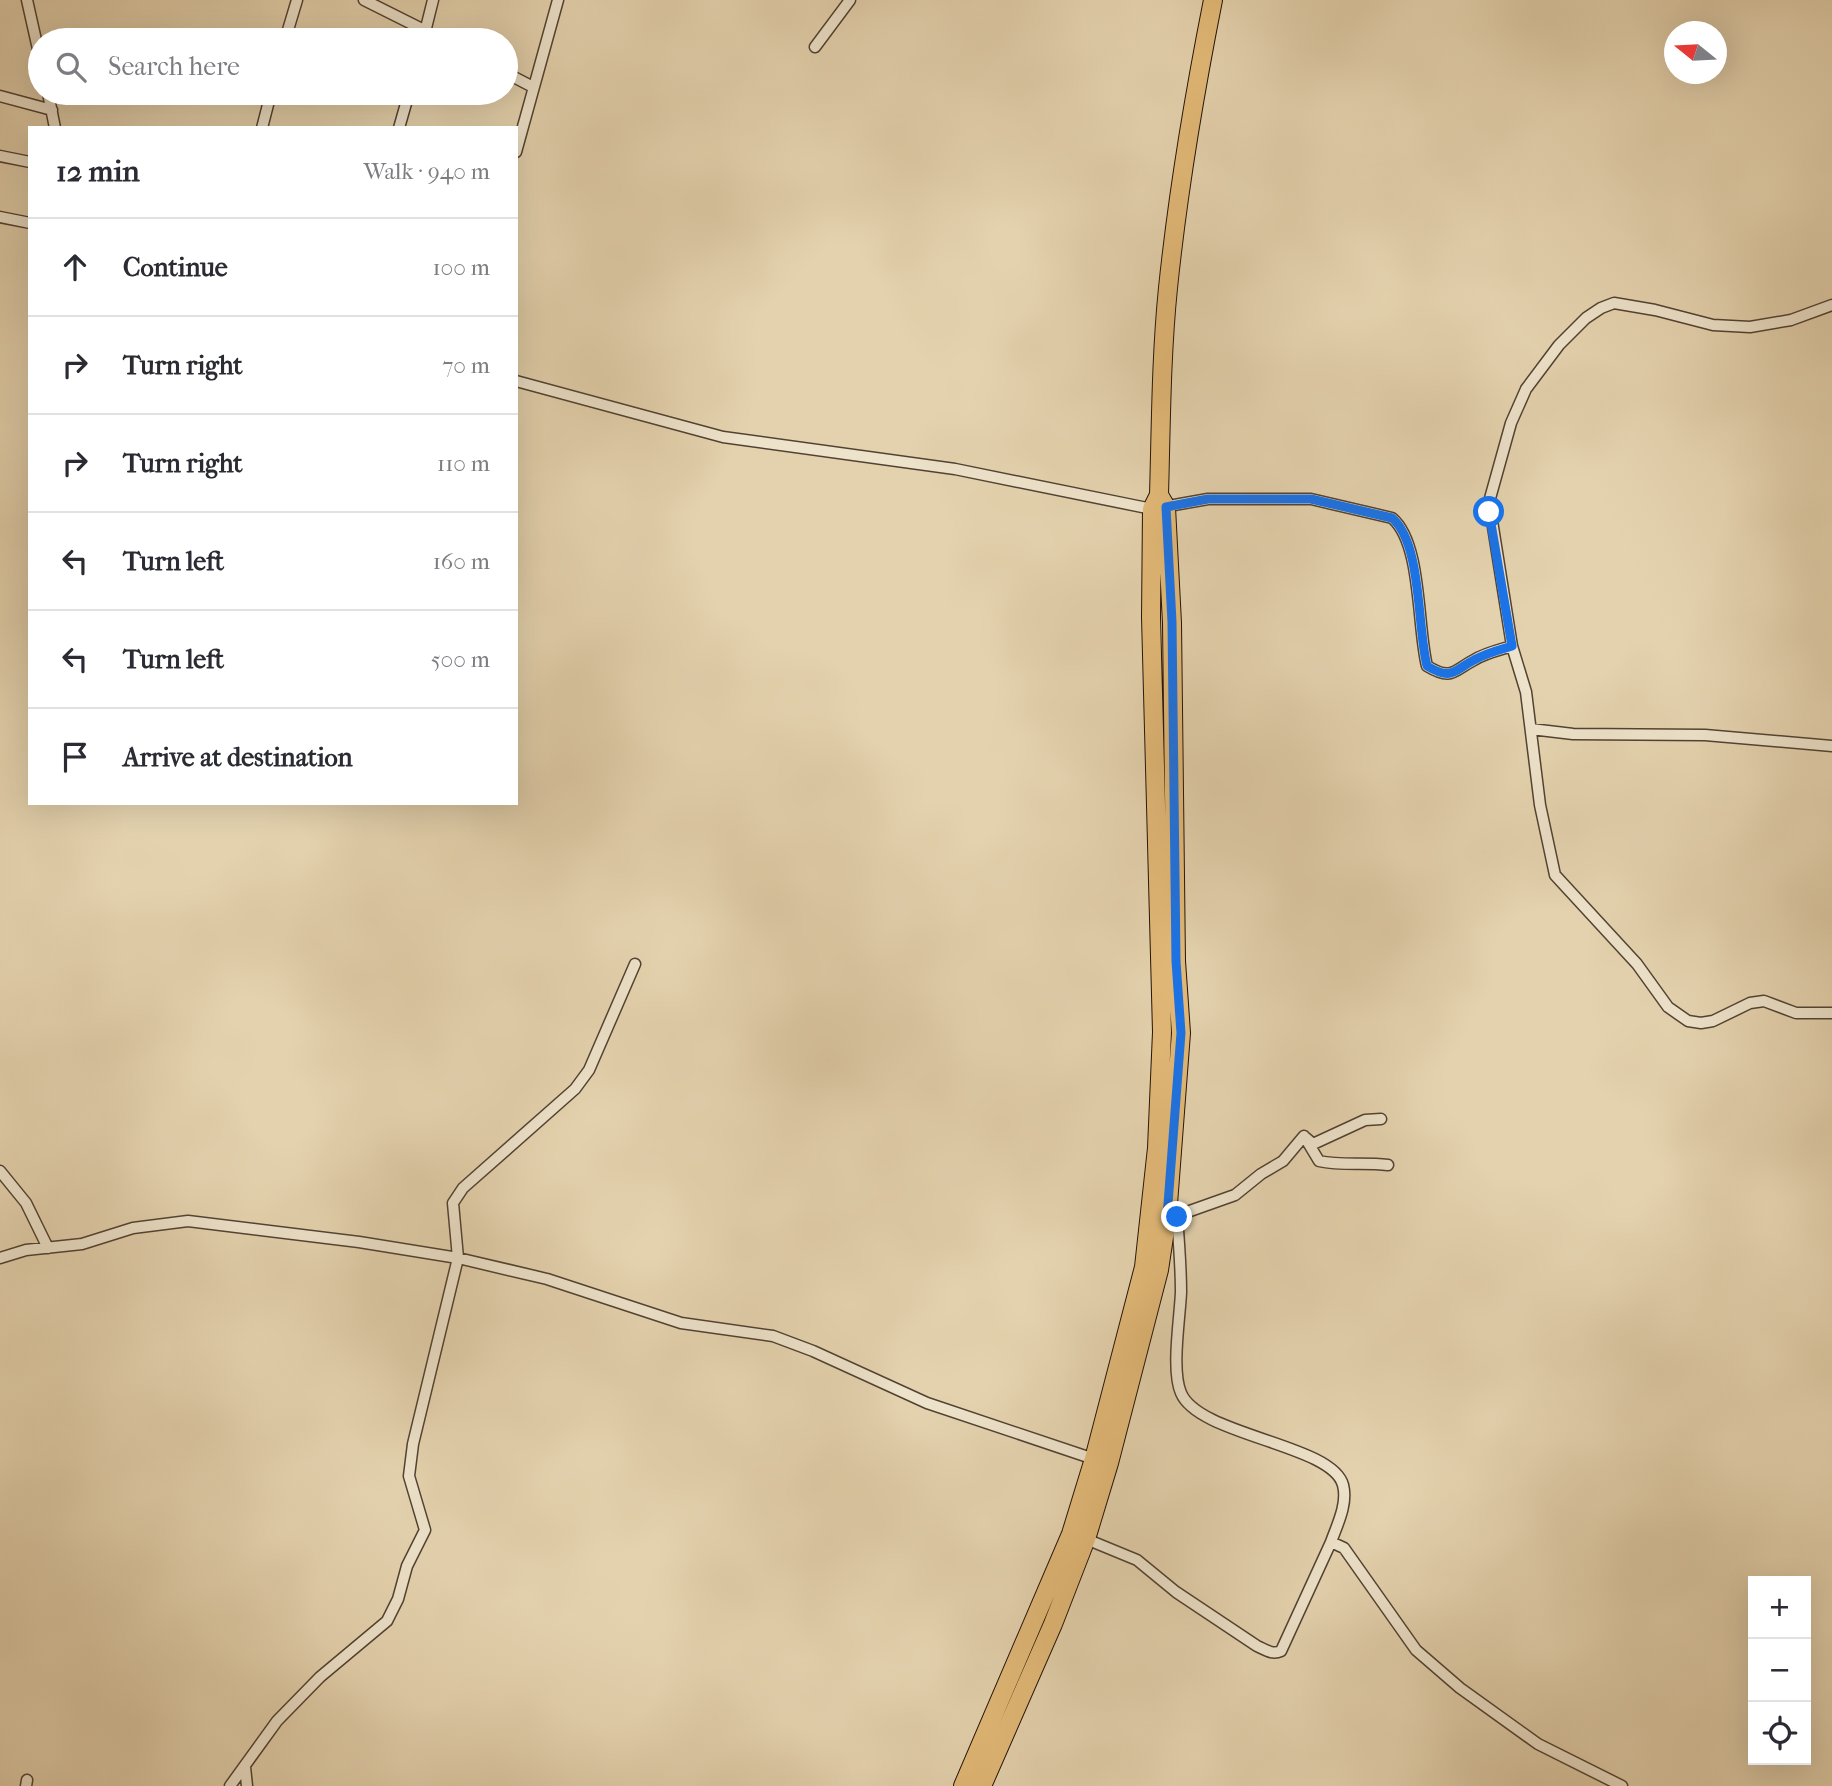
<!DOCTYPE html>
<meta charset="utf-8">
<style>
:root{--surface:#fff;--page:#f2f2f3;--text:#2b2b33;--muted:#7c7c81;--line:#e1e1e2}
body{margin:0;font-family:"IM FELL French Canon",serif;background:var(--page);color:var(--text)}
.controls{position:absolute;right:21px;bottom:21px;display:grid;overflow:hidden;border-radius:0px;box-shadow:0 7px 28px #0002}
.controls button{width:63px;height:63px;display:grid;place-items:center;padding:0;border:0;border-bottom:2px solid var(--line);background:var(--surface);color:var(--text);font:35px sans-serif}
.compass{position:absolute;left:1664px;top:21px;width:63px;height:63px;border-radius:50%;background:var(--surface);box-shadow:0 7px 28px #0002;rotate:288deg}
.stop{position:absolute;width:21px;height:21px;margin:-16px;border:5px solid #1a73e8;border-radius:50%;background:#fff}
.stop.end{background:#1a73e8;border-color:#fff;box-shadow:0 2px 7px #0008}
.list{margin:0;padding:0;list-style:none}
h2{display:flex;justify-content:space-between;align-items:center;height:91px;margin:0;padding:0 28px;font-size:30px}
h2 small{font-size:23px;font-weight:400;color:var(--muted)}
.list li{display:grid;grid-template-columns:46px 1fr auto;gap:21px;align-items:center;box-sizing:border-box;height:98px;padding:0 28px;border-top:2px solid var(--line)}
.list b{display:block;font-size:26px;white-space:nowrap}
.list em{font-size:23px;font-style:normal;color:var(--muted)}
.icon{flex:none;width:38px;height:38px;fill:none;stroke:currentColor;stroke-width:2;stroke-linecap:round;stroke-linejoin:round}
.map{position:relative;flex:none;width:1832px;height:1786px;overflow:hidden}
.search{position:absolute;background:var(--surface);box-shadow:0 7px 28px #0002;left:28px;top:28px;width:490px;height:77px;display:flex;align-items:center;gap:18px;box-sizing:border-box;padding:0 24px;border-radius:38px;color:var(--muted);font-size:26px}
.panel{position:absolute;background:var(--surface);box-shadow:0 7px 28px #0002;left:28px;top:126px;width:490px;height:679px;border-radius:0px}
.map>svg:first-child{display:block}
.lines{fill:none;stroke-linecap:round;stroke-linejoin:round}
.street-casing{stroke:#524232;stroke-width:13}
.primary-casing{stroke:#221208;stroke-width:20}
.street{stroke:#ede2ca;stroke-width:10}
.primary{stroke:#e2b977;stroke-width:18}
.route{stroke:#1a73e8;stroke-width:9}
</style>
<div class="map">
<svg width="1832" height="1786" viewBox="0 0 1832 1786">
<rect width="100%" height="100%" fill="#e4d2ae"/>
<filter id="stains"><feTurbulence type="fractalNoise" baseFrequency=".00286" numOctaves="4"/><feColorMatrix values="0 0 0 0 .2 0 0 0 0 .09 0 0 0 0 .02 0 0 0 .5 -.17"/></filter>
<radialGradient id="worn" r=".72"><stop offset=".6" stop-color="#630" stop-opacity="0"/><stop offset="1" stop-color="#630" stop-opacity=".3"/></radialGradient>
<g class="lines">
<g class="street-casing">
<path id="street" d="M27 0 40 58
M364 0 444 40
M285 40 297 0
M423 40 433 0
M815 47 850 0
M506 73 533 87
M48 93 55 128
M0 96 52 110
M262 128 271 93
M399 128 409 93
M516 152 558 0
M0 156 30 162
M0 217 30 223
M1832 305 1791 320 1750 327 1713 325 1655 310 1614 303 1601 308 1586 318 1559 345 1526 389 1511 423 1489 502 1512 646 1526 692 1540 805 1555 875 1637 964 1668 1007 1688 1021 1701 1023 1713 1021 1750 1003 1764 1001 1796 1013H1832
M516 381 723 437 955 469 1152 509 1208 499H1311L1392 518C1422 543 1417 626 1427 666 1452 681 1453 671 1474 660 1485 653 1499 650 1512 646
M1531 729 1573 734 1705 735 1832 746
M1304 1136 1319 1161C1342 1166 1364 1162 1388 1165
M1306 1138 1313 1144 1365 1120 1381 1119
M0 1171 26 1203 48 1248
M1173 1217 1235 1195 1261 1174 1283 1161 1304 1136
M1177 1217C1179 1242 1181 1267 1181 1292 1180 1318 1171 1370 1181 1393 1199 1436 1332 1444 1343 1485 1348 1504 1337 1525 1331 1542
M0 1258 26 1250 82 1244 133 1228 188 1221 359 1242 458 1258 547 1279 681 1323 773 1336 813 1351 927 1403 1094 1459
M1086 1539 1137 1560 1176 1592 1257 1646C1266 1650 1272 1655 1281 1651L1331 1542 1344 1548 1416 1650 1460 1688 1538 1744 1622 1786
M245 1767 247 1786
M26 1786 27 1780
M230 1786 277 1721 320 1677 387 1621 398 1599 407 1566 425 1530 409 1476 413 1444 458 1258 453 1203 463 1188 575 1089 589 1070 635 964"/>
</g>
<g class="primary-casing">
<path id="primary" d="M963 1786 1071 1534 1094 1459 1144 1267 1157 1148 1162 1032 1151 617 1152 509 1159 495C1161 426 1161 357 1168 288 1178 191 1194 96 1213 0
M982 1786 1053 1624 1086 1539 1109 1463 1159 1270 1167 1217 1181 1033 1176 961 1172 623 1166 507 1159 495"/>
</g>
<use href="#street" class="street"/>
<use href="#primary" class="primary"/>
</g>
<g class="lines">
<path class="route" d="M1177 1217H1167L1181 1033 1176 961 1172 622 1166 507 1208 499H1311L1392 518C1422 543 1417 627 1427 666 1452 681 1453 671 1474 660 1486 653 1499 650 1512 646L1489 512"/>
</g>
<rect width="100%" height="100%" filter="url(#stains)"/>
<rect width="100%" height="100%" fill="url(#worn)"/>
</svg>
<div class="controls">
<button>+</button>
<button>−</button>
<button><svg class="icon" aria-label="locate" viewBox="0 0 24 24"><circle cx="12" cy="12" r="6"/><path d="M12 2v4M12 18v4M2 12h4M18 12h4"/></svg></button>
</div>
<svg class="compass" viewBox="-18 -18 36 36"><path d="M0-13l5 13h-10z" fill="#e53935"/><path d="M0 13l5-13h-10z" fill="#7c7c81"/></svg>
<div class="stop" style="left:1489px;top:512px"></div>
<div class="stop end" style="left:1177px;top:1217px"></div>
<div class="search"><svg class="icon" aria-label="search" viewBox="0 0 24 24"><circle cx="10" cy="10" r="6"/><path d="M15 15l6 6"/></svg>Search here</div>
<section class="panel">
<h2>12 min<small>Walk · 940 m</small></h2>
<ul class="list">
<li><svg class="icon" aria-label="ahead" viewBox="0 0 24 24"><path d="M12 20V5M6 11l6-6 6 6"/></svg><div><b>Continue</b></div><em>100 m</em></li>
<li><svg class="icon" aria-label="right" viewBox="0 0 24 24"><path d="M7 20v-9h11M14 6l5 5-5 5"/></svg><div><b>Turn right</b></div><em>70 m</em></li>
<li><svg class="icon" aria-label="right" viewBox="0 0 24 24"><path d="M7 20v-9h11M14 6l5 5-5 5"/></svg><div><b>Turn right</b></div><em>110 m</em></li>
<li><svg class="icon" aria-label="left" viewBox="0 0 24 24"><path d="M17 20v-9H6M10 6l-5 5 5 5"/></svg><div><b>Turn left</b></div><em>160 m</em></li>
<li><svg class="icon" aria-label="left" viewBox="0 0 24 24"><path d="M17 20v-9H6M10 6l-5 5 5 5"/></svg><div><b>Turn left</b></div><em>500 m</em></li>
<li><svg class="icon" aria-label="arrive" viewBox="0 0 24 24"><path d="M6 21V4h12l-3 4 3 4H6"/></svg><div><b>Arrive at destination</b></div></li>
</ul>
</section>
</div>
